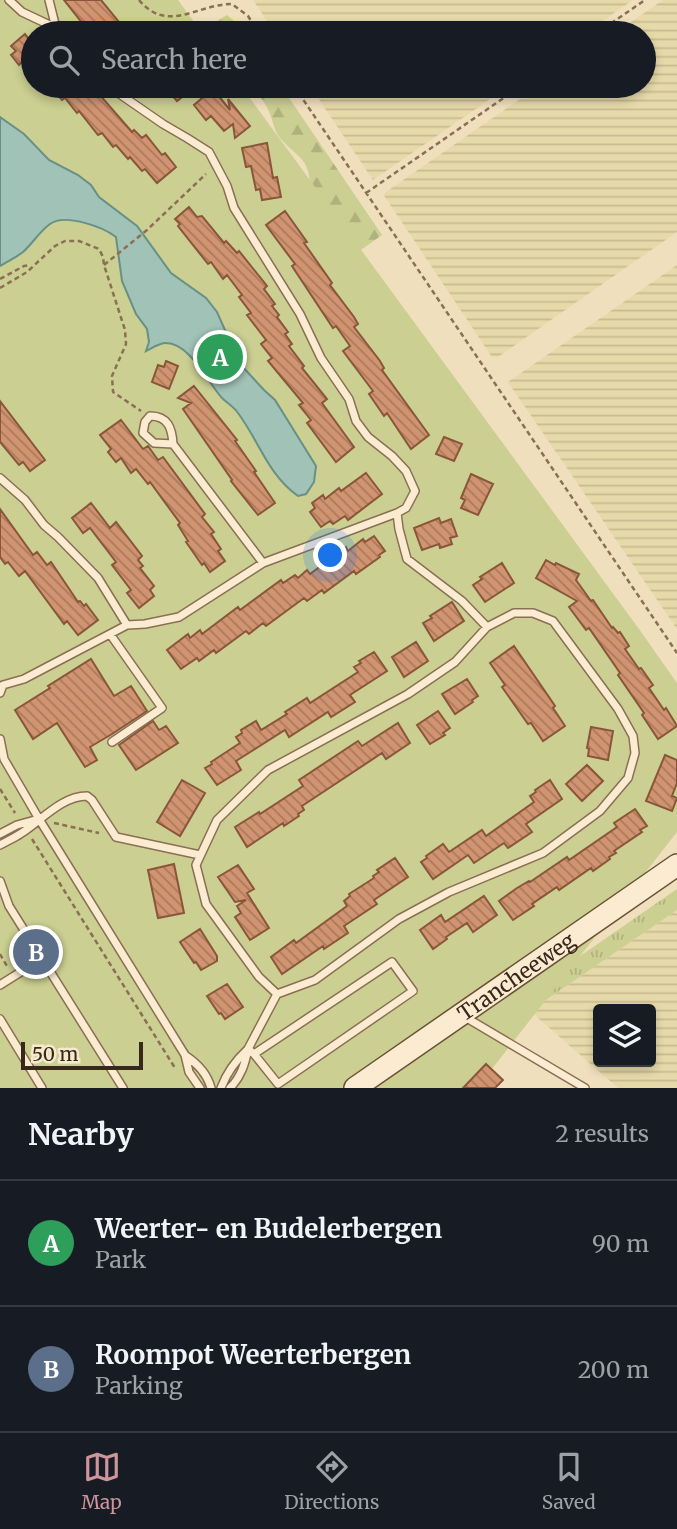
<!DOCTYPE html>
<style>
:root{--surface:#171b24;--page:#242831;--text:#f1f3f6;--muted:#9ea1a6;--line:#363941;--accent:#cb9599}
body{margin:0;font-family:Merriweather,serif;background:var(--page);color:var(--text)}
.controls{position:absolute;right:21px;bottom:21px;display:grid;overflow:hidden;border-radius:7px;box-shadow:0 4px 10px #0003}
.controls button{width:63px;height:63px;display:grid;place-items:center;padding:0;border:0;border-bottom:2px solid var(--line);background:var(--surface);color:var(--text);font:35px sans-serif}
.scale{position:absolute;left:21px;bottom:18px;width:122px;box-sizing:border-box;padding-left:7px;border:4px solid #38281b;border-top:0;font-size:19px;line-height:24px;white-space:nowrap;color:#38281b;-webkit-text-stroke:5px #f7e9cd;paint-order:stroke}
.you{position:absolute;left:331px;top:556px;width:24px;height:24px;margin:-18px;border:5px solid #fff;border-radius:50%;background:#1a73e8;box-shadow:0 0 0 10px #1a73e833}
.badge{display:grid;place-items:center;width:46px;height:46px;border-radius:50%;background:var(--accent);color:#fff;font-size:23px;font-weight:700}
.pin{position:absolute;translate:-50% -50%;border:4px solid #fff;box-shadow:0 2px 7px #0006}
.list{margin:0;padding:0;list-style:none}
h2{display:flex;justify-content:space-between;align-items:center;height:91px;margin:0;padding:0 28px;font-size:30px}
h2 small{font-size:23px;font-weight:400;color:var(--muted)}
.list li{display:grid;grid-template-columns:46px 1fr auto;gap:21px;align-items:center;box-sizing:border-box;height:126px;padding:0 28px;border-top:2px solid var(--line)}
.list b{display:block;font-size:26px;white-space:nowrap}
.list p{margin:0;font-size:23px;white-space:nowrap;color:var(--muted)}
.list em{font-size:23px;font-style:normal;color:var(--muted)}
.icon{flex:none;width:38px;height:38px;fill:none;stroke:currentColor;stroke-width:2;stroke-linecap:round;stroke-linejoin:round}
.map{position:relative;flex:none;width:677px;height:1088px;overflow:hidden}
.search{position:absolute;background:var(--surface);box-shadow:0 4px 10px #0003;left:21px;right:21px;top:21px;height:77px;display:flex;align-items:center;gap:18px;box-sizing:border-box;padding:0 24px;border-radius:38px;color:var(--muted);font-size:26px}
.sheet{height:343px;background:var(--surface)}
nav{display:flex;justify-content:space-around;align-items:center;box-sizing:border-box;height:98px;border-top:2px solid var(--line);background:var(--surface);font-size:19px;color:var(--muted)}
nav a{display:grid;justify-items:center;gap:4px}
nav .on{color:var(--accent)}
.map>svg:first-child{display:block}
.farmland{fill:url(#farmland-rules);fill-rule:evenodd}
.grass{fill:url(#grass-tufts)}
.forest{fill:url(#forest-firs)}
.park{fill:#cbcf91}
.water{fill:#a1c2b6;stroke:#689084;stroke-width:2}
.building{fill:url(#building-back-hatch);stroke:#8a563a;stroke-width:2}
.lines{fill:none;stroke-linecap:round;stroke-linejoin:round}
.lane-casing{stroke:#8a6f55;stroke-width:10}
.secondary-casing{stroke:#6b5039;stroke-width:24}
.path{stroke:#8a6f55;stroke-width:2.5;stroke-dasharray:5 3.5;stroke-linecap:butt}
.lane{stroke:#fbecd1;stroke-width:7}
.secondary{stroke:#fbecd1;stroke-width:21}
.labels{text-anchor:middle;dominant-baseline:central;stroke-width:6;stroke-linejoin:round;paint-order:stroke}
.street-label{font-size:21px;fill:#38281b;stroke:#f7e9cd}
</style>
<div class="map">
<svg width="677" height="1088" viewBox="0 0 677 1088">
<defs>
<pattern id="farmland-rules" width="6" height="5" patternUnits="userSpaceOnUse" patternTransform="scale(1.75)"><rect width="6" height="5" fill="#e7daaa"/><path d="M0 2.5h6" fill="none" stroke="#c7bb92"/></pattern>
<pattern id="grass-tufts" width="24" height="20" patternUnits="userSpaceOnUse" patternTransform="scale(1.75)"><rect width="24" height="20" fill="#cbcf91"/><path d="M3 7l-1-3M5 7V3M7 7l1-3M15 17l-1-3M17 17v-4M19 17l1-3" fill="none" stroke="#afb27c"/></pattern>
<pattern id="forest-firs" width="22" height="20" patternUnits="userSpaceOnUse" patternTransform="scale(1.75)"><rect width="22" height="20" fill="#cbcf91"/><path d="M5 1l3.5 6h-7zM16 11l3.5 6h-7z" fill="#afb27c"/></pattern>
<pattern id="building-back-hatch" width="6" height="6" patternUnits="userSpaceOnUse" patternTransform="scale(1.75)"><rect width="6" height="6" fill="#d19471"/><path d="M-1 5l2 2M0 0l6 6M5-1l2 2" fill="none" stroke="#ab795c"/></pattern>
</defs>
<rect width="100%" height="100%" fill="#f0dfbd"/>
<path class="farmland" d="M253 0H633L585 33H275Z
M663 0H677V232L498 357H492L383 194 539 86H644V33H615Z
M310 86H509L373 180Z
M677 265V629L508 382Z
M677 910V1088H618L530 1011ZM598 1009H651V1062H598Z"/>
<path class="grass" d="M677 889V910L530 1011 518 999Z"/>
<path class="forest" d="M227 15 240 26 245 33H197Z
M249 86H281L382 235 358 252 310 187C310 157 296 157 280 138 274 131 273 120 269 112 265 102 258 93 249 86Z"/>
<path class="park" d="M0 0H178L202 33H33V86H241L639 629 677 683V832L477 1088H0Z"/>
<path class="water" d="M0 117 24 134 49 160 78 175 91 185 99 197 137 226 171 273 206 298 217 312 240 364 264 390 275 400 316 466 314 482 306 494 298 496C268 475 259 441 238 413 234 407 227 403 222 398 208 383 190 343 166 343 159 343 152 348 146 351L149 342 147 329 136 314 122 281 116 237C103 227 65 213 50 224 40 231 33 243 23 252 17 257 8 261 0 266Z"/>
<path class="building" d="M64 0H101L128 33H90Z
M25 34 33 44V76L22 62 19 65 11 55 16 51 11 46Z
M50 86H92L132 132 134 130 142 138 146 135 162 155 165 153 176 167 157 183 145 169 142 171 130 157 128 159 116 145 113 147 102 133 98 135 79 111 77 113 65 98 62 100Z
M164 86H196L177 101Z
M213 89 230 110 228 99 250 126 235 138 233 124 224 131 211 116 206 120 194 105Z
M267 143 273 178 277 177 281 197 262 200 260 189 256 190 251 166 246 167 242 148Z
M189 207 197 217 202 216 224 243 226 241 237 253 239 251 267 286 264 289 275 304 272 306 279 315 277 317 288 332 285 334 292 344 289 346 304 366 302 368 327 399 322 403 354 447 336 462 307 423 311 420 299 405 303 403 268 361 272 358 261 344 266 340 247 315 251 313 239 297 242 295 227 275 223 279 211 262 208 264 178 226 180 224 175 219Z
M285 211 307 242 304 243 332 283 330 285 354 317 358 324 354 327 380 361 384 368 382 370 429 435 411 449 387 413 384 416 369 394 373 391 343 351 350 346 336 326 333 328 292 266 295 264 266 225Z
M166 361 178 366 169 389 152 382 158 365 164 367Z
M194 386 237 440 235 441 256 471 254 472 275 503 258 515 231 481 232 480 183 409 191 403 178 398Z
M0 401 45 460 30 471 23 462 19 465 0 442Z
M121 420 143 449 148 446 158 460 163 457 205 514 202 517 214 532 211 534 221 549 218 551 225 561 210 572 204 563 202 565 186 542 188 541 178 525 180 523 150 482 148 484 136 469 131 473 121 458 116 462 108 452 111 449 100 435Z
M444 437 462 444 454 461 436 454Z
M366 473 382 494 348 520 345 516 333 524 330 521 321 527 310 512 315 508 312 503 323 495 325 499 339 488 341 491Z
M471 474 493 484 478 515 461 508 465 500 461 498Z
M91 503 110 528 116 522 142 556 138 560 143 566 140 568 154 586 150 590 154 596 139 608 127 593 131 590 112 565 116 562 90 528 83 533 72 518Z
M0 509 33 555 37 552 47 565 51 562 78 602 80 601 84 606 86 604 98 620 78 635 67 621 64 624 25 571 19 576 8 562 5 564 0 557Z
M439 518 441 523 451 519 457 536 450 538 452 544 440 548 439 544 422 550 414 528Z
M374 536 385 551 379 555 380 557 356 574 354 571 324 593 322 590 307 601 304 598 266 626 263 623 249 634 246 631 216 653 214 650 199 661 197 658 181 669 167 650 188 634 190 638 200 630 202 634 238 607 240 610 281 580 283 583 295 575 298 578 307 570 310 574 346 547 348 551 363 539 365 542Z
M546 560 555 565 556 563 579 574 576 580 591 601 593 600 612 628 613 627 618 633 620 632 629 646 625 649 639 669 641 668 653 685 649 688 664 710 666 708 677 726 658 739 642 715 644 713 618 675 620 673 589 628 586 630 569 607 577 601 536 578Z
M502 563 514 583 485 602 473 585 482 579 480 577Z
M452 602 464 621 434 641 423 623 432 618 430 616Z
M416 642 428 661 404 677 392 657Z
M514 646 555 706 553 708 565 726 543 741 531 723 528 724 502 687 505 685 490 663Z
M374 652 387 671 350 695 355 702 331 717 328 712 289 737 285 730 236 761 241 770 217 785 205 768 212 764 211 762 240 743 236 737 242 733 241 730 256 721 261 730 287 714 285 712 307 698 310 703 358 672 354 667 361 663 359 661Z
M91 659 114 696 131 686 147 711 112 734 90 747 97 760 85 767 57 723 33 739 15 710 50 688 48 686Z
M467 679 478 696 472 700 473 702 455 714 442 694Z
M438 711 450 728 443 733 445 735 430 744 417 725Z
M153 721 159 730 166 726 178 743 136 770 119 745Z
M398 723 410 743 386 759 382 753 302 806 304 810 298 814 299 816 284 826 283 823 247 847 235 827 259 812 260 814 303 786 299 780 358 741 362 746Z
M591 727 613 731 608 760 588 756 589 749 587 748Z
M665 755 677 760V783L672 796 677 798 672 811 646 801Z
M587 765 603 781 582 801 566 784Z
M182 780 205 793 180 836 157 822Z
M550 780 562 799 526 824 532 832 508 848 504 843 474 863 468 855 433 879 421 862 427 858 426 856 443 844 449 852 482 830 486 836 534 802 530 796 536 792 535 790Z
M635 809 647 826 640 830 642 832 614 851 616 853 609 857 610 859 593 871 591 868 559 890 557 887 532 904 534 906 513 920 499 901 517 888 529 881 530 882 567 857 569 860 617 827 614 823Z
M395 858 408 877 374 900 377 904 344 926 348 933 324 949 323 946 282 974 271 957 294 940 296 943 347 906 344 901 350 896 349 894 374 878 373 876 379 872 377 870Z
M174 864 184 913 158 918 148 870Z
M238 865 254 889 247 893 269 928 250 940 235 917 241 913 237 906 246 900 235 902 218 877Z
M484 896 497 915 473 932 467 923 446 937 447 939 433 949 420 930 441 915 445 922Z
M200 929 217 956V961L201 970 196 962 194 963 180 942Z
M227 984 243 1007 225 1019 221 1013 219 1014 207 996Z
M486 1064 503 1080 495 1088H463Z"/>
<g class="lines">
<g class="lane-casing">
<path id="lane" d="M9 0 22 12 56 28
M49 0 56 28 60 33
M108 86 163 124 187 138 209 152 227 186 234 208 300 314 321 358 349 399 356 421 368 437 392 456 406 471 415 491 406 508 397 513 399 529 407 559 462 601 487 627
M173 444 154 443 143 433 145 422 150 416C168 416 172 428 173 444L263 563 397 513
M0 478 25 500 44 525 58 537 98 578 127 625 24 679 3 685 0 693
M127 625 145 624 179 617 263 563
M110 634 162 708 112 742
M0 739 4 759 39 819 185 1055 189 1072 200 1088
M0 834 17 825 35 820
M0 845C7 841 14 838 20 834 40 822 61 796 87 796L92 800 116 837 200 855
M0 881 9 906 123 1088
M0 985 43 958
M465 1017 585 1088
M0 1019 42 1088
M254 1054 392 962 413 991 278 1084 254 1054 248 1049 277 994 315 980 399 919 449 892 543 853 600 811 628 778 635 753 633 736 618 709 553 621 533 613H514L487 627 455 662 408 694 268 770 217 820 196 865 206 904 259 977 277 994
M186 1056C198 1064 207 1073 211 1088
M221 1088C227 1072 235 1061 248 1049 245 1064 241 1077 230 1088"/>
</g>
<g class="secondary-casing">
<g id="secondary">
<path id="s1" d="M355 1088 677 865"/>
</g>
</g>
<path class="path" d="M139 0C167 34 198 4 232 4L248 16 259 33
M597 33 645 0
M294 86 677 653
M366 193 521 86
M104 265 147 230 206 174
M0 279 24 266 30 265
M0 288 27 272 55 246 65 241H79L99 249 103 257 104 265 125 330 126 344 112 376 113 392 141 411
M0 789 15 813
M54 823 99 833
M32 839 175 1068
M0 954 8 968"/>
<use href="#lane" class="lane"/>
<use href="#secondary" class="secondary"/>
</g>
<g class="labels">
<g class="street-label">
<text stroke="none"><textPath href="#s1" startOffset="196">Trancheeweg</textPath></text>
</g>
</g>
</svg>
<div class="controls">
<button><svg class="icon" aria-label="layers" viewBox="0 0 24 24"><path d="M12 4l9 5-9 5-9-5zM3 14l9 5 9-5"/></svg></button>
</div>
<div class="scale">50 m</div>
<div class="you"></div>
<div class="pin badge" style="left:220px;top:357px;background:#2e9e5b">A</div>
<div class="pin badge" style="left:36px;top:952px;background:#5c6f8a">B</div>
<div class="search"><svg class="icon" aria-label="search" viewBox="0 0 24 24"><circle cx="10" cy="10" r="6"/><path d="M15 15l6 6"/></svg>Search here</div>
</div>
<section class="sheet">
<h2>Nearby<small>2 results</small></h2>
<ul class="list">
<li><span class="badge" style="background:#2e9e5b">A</span><div><b>Weerter- en Budelerbergen</b><p>Park</p></div><em>90 m</em></li>
<li><span class="badge" style="background:#5c6f8a">B</span><div><b>Roompot Weerterbergen</b><p>Parking</p></div><em>200 m</em></li>
</ul>
</section>
<nav>
<a class="on"><svg class="icon" aria-label="map" viewBox="0 0 24 24"><path d="M3 6l6-2 6 2 6-2v14l-6 2-6-2-6 2zM9 4v14M15 6v14"/></svg>Map</a>
<a><svg class="icon" aria-label="directions" viewBox="0 0 24 24"><path d="M12 3l9 9-9 9-9-9zM9 14v-3h6M13 9l2 2-2 2"/></svg>Directions</a>
<a><svg class="icon" aria-label="saved" viewBox="0 0 24 24"><path d="M7 4h10v16l-5-4-5 4z"/></svg>Saved</a>
</nav>
